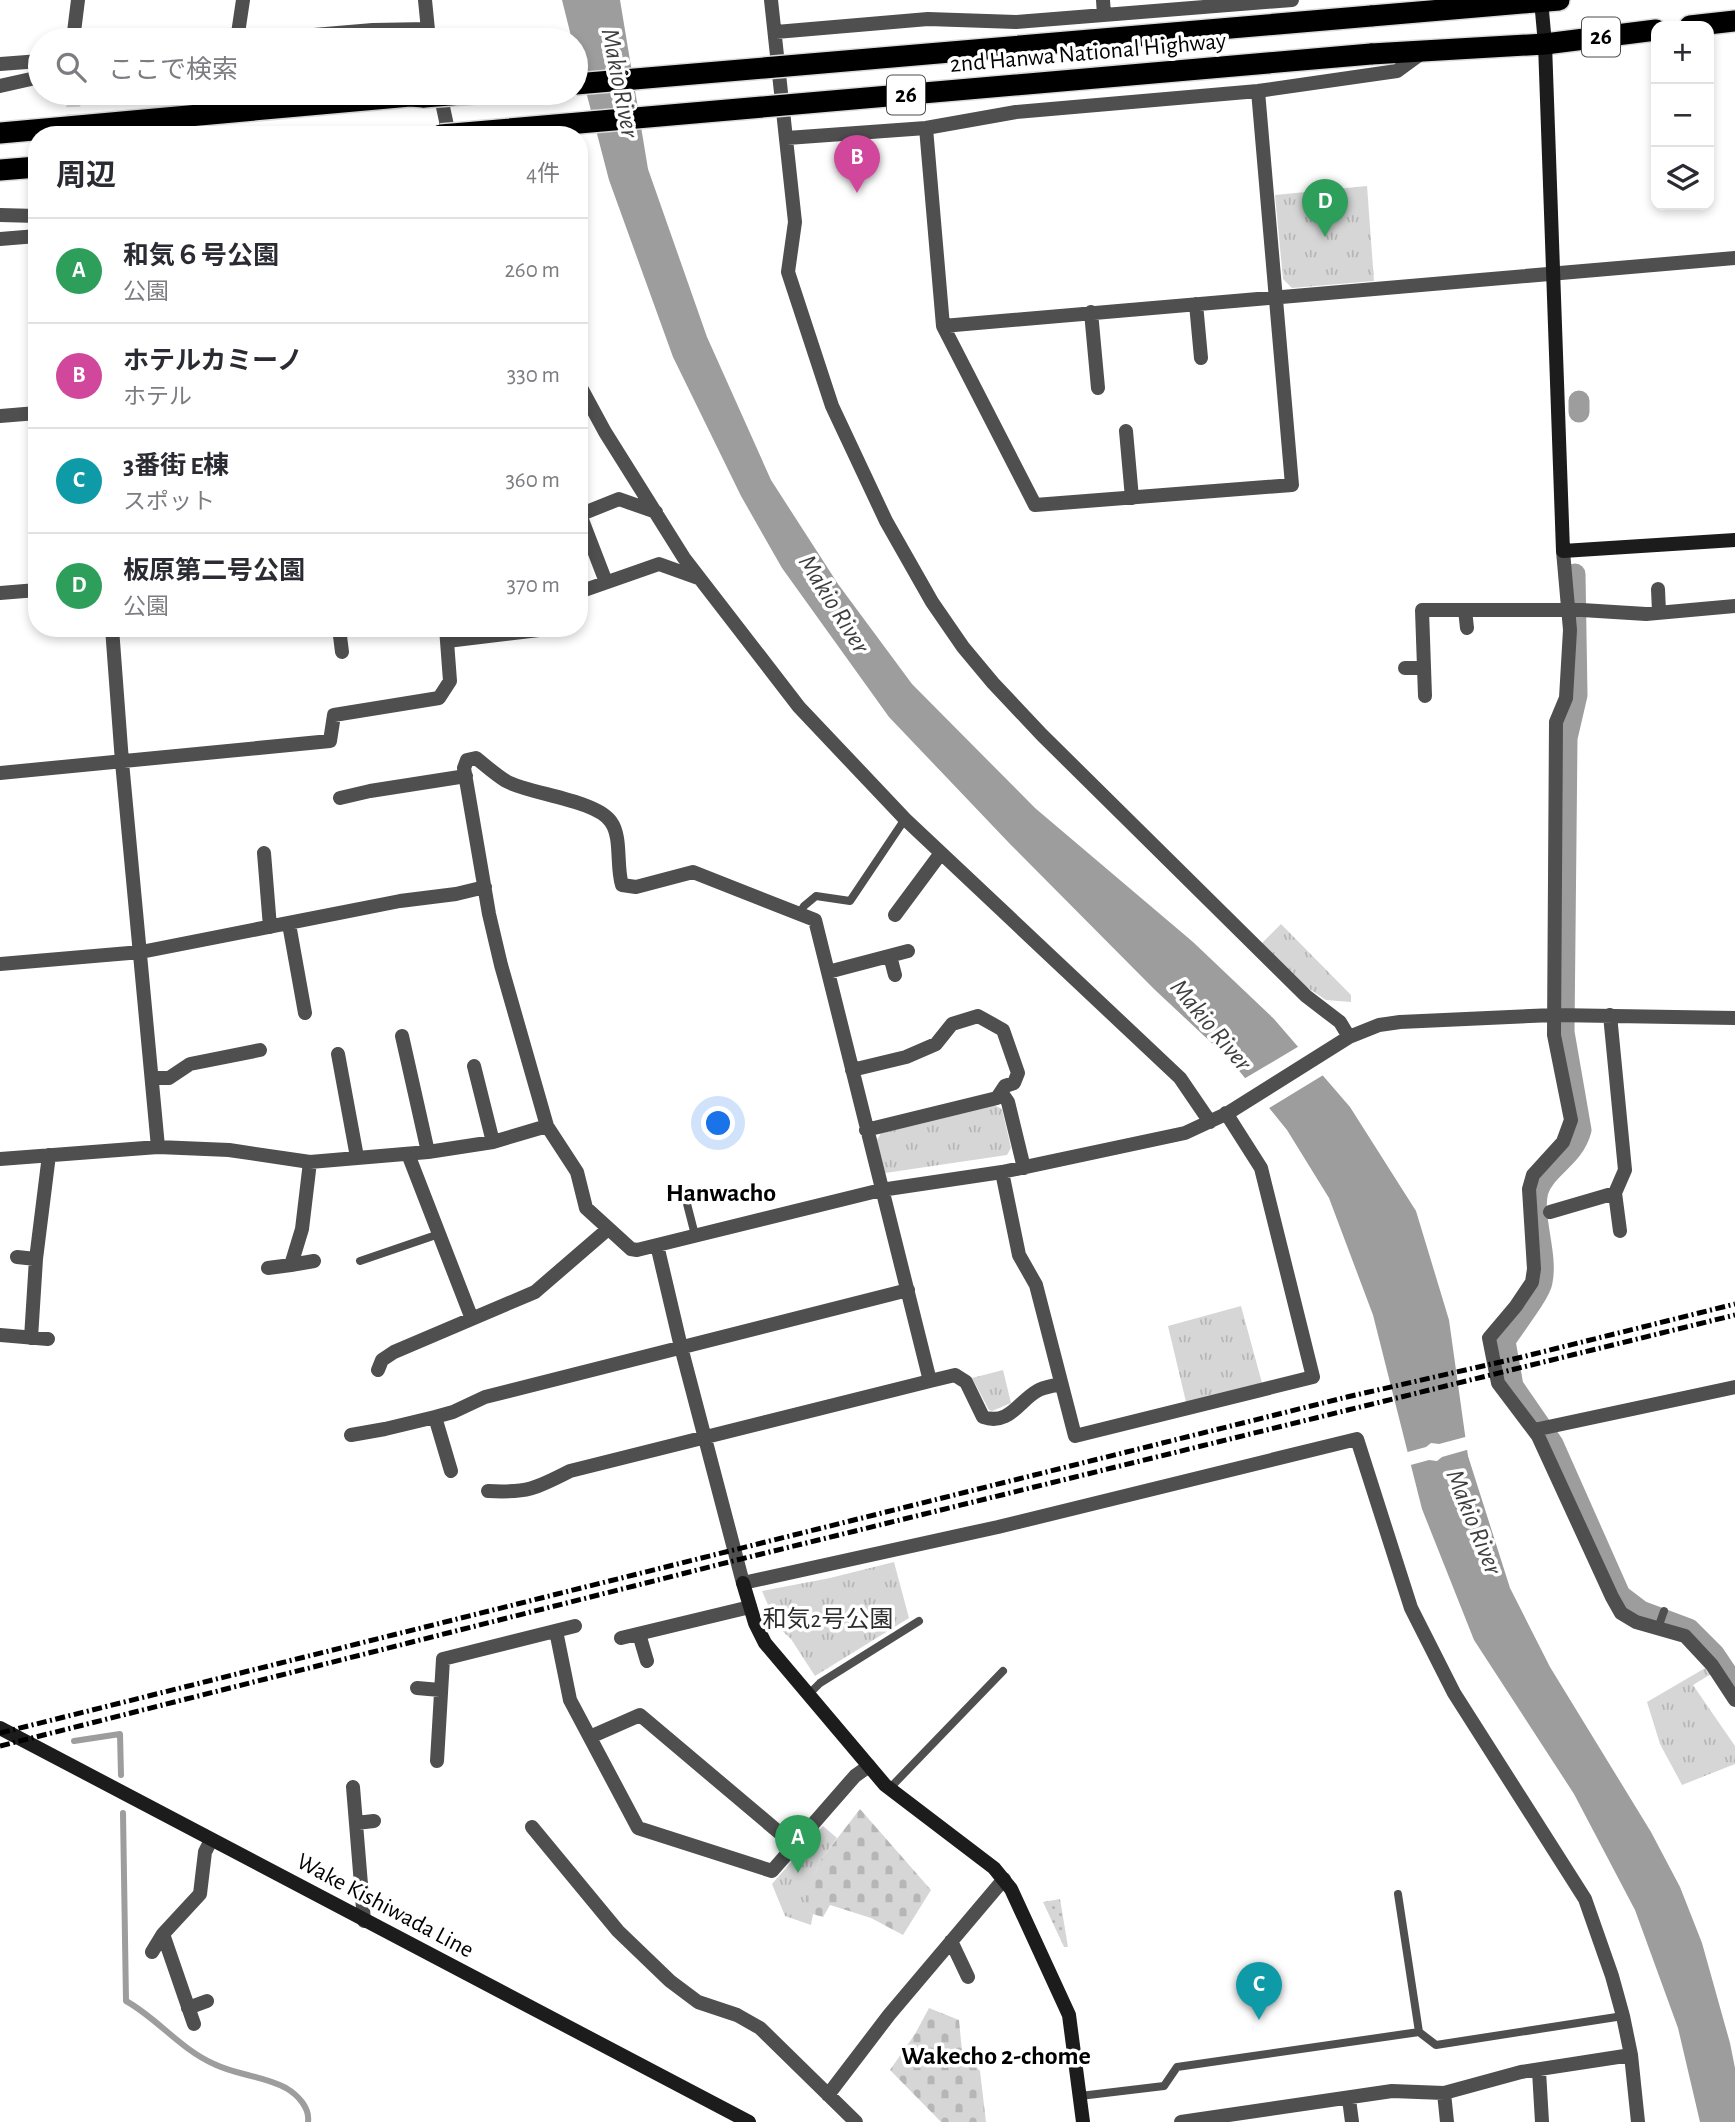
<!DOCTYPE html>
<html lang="ja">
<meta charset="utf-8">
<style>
:root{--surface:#fff;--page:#f7f7f7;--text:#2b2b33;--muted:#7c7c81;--line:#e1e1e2;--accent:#000}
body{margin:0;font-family:"Alegreya Sans","Noto Sans JP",sans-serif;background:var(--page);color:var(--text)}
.controls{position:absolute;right:21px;top:21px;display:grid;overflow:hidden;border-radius:14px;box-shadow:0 4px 10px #0003}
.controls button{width:63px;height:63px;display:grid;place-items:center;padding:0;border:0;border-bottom:2px solid var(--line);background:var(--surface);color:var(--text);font:35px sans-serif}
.you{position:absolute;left:719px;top:1124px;width:24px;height:24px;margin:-18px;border:5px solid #fff;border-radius:50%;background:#1a73e8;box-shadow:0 0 0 10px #1a73e833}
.badge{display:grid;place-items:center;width:46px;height:46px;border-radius:50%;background:var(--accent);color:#fff;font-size:23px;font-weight:700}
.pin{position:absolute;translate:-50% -58px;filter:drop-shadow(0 2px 4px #0008)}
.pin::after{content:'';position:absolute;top:37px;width:24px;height:21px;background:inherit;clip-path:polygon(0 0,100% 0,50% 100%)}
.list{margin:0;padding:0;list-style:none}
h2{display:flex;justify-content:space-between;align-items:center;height:91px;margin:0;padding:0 28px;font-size:30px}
h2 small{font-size:23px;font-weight:400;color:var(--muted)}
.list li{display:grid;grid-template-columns:46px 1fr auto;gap:21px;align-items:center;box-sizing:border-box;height:105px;padding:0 28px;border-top:2px solid var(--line)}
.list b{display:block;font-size:26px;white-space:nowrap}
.list p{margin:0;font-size:23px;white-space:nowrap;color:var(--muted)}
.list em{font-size:23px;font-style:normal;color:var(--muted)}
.icon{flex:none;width:38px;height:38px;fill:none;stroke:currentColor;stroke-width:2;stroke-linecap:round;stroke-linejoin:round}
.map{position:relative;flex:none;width:1735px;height:2122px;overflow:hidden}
.search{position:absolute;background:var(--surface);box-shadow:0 4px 10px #0003;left:28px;top:28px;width:560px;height:77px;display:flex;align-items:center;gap:18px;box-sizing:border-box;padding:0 24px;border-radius:38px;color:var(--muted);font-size:26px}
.panel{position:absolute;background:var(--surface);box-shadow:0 4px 10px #0003;left:28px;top:126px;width:560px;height:511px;border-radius:28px}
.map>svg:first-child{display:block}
.grass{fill:url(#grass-dots)}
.cemetery{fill:url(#cemetery-stones)}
.park{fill:url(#park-tufts)}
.water{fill:#9d9d9d}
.pier{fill:#fff}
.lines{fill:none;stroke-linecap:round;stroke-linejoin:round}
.stream{stroke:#9d9d9d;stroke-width:6}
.canal{stroke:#9d9d9d;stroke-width:21}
.street-tunnel{stroke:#d9d9d9;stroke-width:14;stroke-dasharray:14 7;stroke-linecap:butt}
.highway-casing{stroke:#dbdbdb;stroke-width:24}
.lane{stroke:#4f4f4f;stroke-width:8}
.street{stroke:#4f4f4f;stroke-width:14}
.secondary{stroke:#1c1c1c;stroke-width:14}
.highway{stroke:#000;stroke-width:21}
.rail{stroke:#000;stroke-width:5;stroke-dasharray:10 3.5 2 3.5;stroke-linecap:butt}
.highway-bridge-casing{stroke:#dbdbdb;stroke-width:24;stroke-linecap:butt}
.highway-bridge{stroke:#000;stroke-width:21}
.labels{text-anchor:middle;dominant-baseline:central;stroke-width:7;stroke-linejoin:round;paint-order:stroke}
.shield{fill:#fff;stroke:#4c4c4c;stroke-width:2}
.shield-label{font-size:23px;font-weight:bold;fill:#000}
.street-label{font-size:24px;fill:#000;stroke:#fff}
.park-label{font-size:24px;fill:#2d2d2d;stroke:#fff}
.water-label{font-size:26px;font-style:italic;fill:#3e3e3e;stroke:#fff}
.neighbourhood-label{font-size:26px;font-weight:bold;fill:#000;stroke:#fff}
</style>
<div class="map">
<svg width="1735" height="2122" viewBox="0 0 1735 2122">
<defs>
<pattern id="grass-dots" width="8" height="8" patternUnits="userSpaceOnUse" patternTransform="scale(1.75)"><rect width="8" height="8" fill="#d6d6d6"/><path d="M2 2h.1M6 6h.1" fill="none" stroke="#b6b6b6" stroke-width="1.8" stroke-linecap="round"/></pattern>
<pattern id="cemetery-stones" width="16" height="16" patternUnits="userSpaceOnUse" patternTransform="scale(1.75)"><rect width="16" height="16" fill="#d6d6d6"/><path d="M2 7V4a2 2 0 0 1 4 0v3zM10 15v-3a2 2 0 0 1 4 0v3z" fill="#b6b6b6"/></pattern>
<pattern id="park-tufts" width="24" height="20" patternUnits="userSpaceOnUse" patternTransform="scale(1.75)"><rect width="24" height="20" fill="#d6d6d6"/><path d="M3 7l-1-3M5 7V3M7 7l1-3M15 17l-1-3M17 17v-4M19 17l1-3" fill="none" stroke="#b6b6b6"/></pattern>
</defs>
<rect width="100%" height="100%" fill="#fff"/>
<path class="grass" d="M1060 1899 1068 1947H1064L1043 1902Z"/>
<path class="cemetery" d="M860 1809 931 1890 903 1935 871 1918 830 1905 823 1917 802 1911 819 1862Z
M929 2008 959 2020 962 2051 980 2071 986 2122H941L890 2070 915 2034Z"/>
<path class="park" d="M1367 186 1374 281 1292 288 1283 279 1275 195Z
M1281 924 1351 995V1002L1326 1000 1299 982 1261 944Z
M994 1105 1002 1109 1011 1148 1007 1155 885 1173 877 1140 881 1133Z
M1241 1306 1262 1383 1186 1402 1168 1326Z
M1003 1370 1011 1403 992 1411 989 1410 972 1378Z
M894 1562 909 1618 815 1676 791 1639 777 1626 762 1591 830 1578Z
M1707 1667 1711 1674 1693 1685 1735 1746V1764L1682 1785 1660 1744 1647 1702Z
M823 1826 837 1838 819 1862 803 1911 813 1914 811 1925 785 1916 772 1884Z"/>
<path class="water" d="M562 0H620L648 169 707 337 771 480 838 584 912 684 1035 808 1193 942 1274 1019 1350 1107 1416 1211 1449 1320 1468 1456 1510 1588 1550 1667 1651 1832 1680 1887 1702 1943 1730 2043 1735 2068V2122H1700L1678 2028 1635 1910 1574 1794 1474 1640 1422 1509 1373 1315 1329 1198 1287 1130 1232 1062 1154 989 1010 844 889 717 782 568 741 496 673 357 609 180 576 53V40H572Z"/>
<path class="pier" d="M1301 1045 1325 1074 1266 1110 1242 1080Z
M1469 1436 1470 1449 1442 1457 1437 1461 1429 1460 1407 1466 1404 1453 1426 1447 1431 1443 1439 1444Z"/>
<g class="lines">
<path class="stream" d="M74 1741 120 1734 121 1775
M123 1813 126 2001C157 2018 180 2049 214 2064 236 2075 264 2076 286 2088 298 2095 310 2108 308 2122"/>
<path class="canal" d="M1579 412V401
M1575 574 1577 695 1567 738 1564 1032 1581 1130C1574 1158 1546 1167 1538 1191 1531 1216 1548 1254 1542 1282 1540 1294 1513 1328 1505 1341L1513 1386 1553 1444 1620 1595 1641 1611 1689 1629 1714 1654 1735 1685"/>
<path class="street-tunnel" d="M73 93 74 133"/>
<g class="highway-casing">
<path id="highway" d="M1371 16 1559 0
M1690 26 1735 21
M1371 54 1545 44 1656 30
M0 133 410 96 424 97
M0 170 37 167"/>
</g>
<path class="lane" d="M799 914 804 906 816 896 850 901 905 819
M685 1196 695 1235
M360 1261 439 1234
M1658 1628 1664 1611
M809 1694 820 1683 919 1621
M889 1789 1003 1671
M1398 1894 1419 2032
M1080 2096 1164 2086 1177 2067 1419 2032 1436 2045 1623 2016"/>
<path class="street" d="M425 0 429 40
M771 0 795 222 788 272 832 406 886 521 932 602 963 647 993 683 1042 735 1306 996 1340 1022 1349 1037
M1103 0 1104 15
M776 32 928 19 1016 22 1292 0
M73 40 78 0
M237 40 243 0
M254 40 373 30 427 29
M0 64 40 61
M0 86 40 77
M440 93 449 135
M926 128 943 326 1035 505 1292 485 1258 91
M787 138 926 128 1016 112 1258 91 1397 71 1423 52
M0 215 37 216
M0 239 37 236
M1196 304 1201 358
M1091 312 1098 388
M943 326 1735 258
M579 384 605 432 684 558 799 707 905 819 1180 1078 1210 1122
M0 416 37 413
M1126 431 1132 498
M579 512 606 582
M579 515 619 499 656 512
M1563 551 1570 630 1566 698 1556 722 1554 1035 1571 1120 1563 1142 1533 1175 1529 1189 1534 1269 1532 1282 1516 1306 1489 1338 1498 1383 1538 1436 1612 1597 1621 1613 1636 1622 1685 1636 1712 1665 1735 1700
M1658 589 1659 612
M579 592 659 564 698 578
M0 593 37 590
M1465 610 1467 628
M112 628 122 762 158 1147
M339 628 342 652
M447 641 556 628
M1405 668H1424
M1425 696 1422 610H1582L1646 614 1735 606
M0 773 330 741 334 715 439 698 450 681 446 628
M340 798 370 791 466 776
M264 853 270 927
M895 915 941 853
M289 924 305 1013
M890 956 895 975
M0 964 141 952 400 901 456 894 485 887
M828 972 908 951
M1610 1015 1625 1170 1615 1193 1620 1231
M402 1036 428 1152
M338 1054 357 1157
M474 1066 493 1142
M852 1070 906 1057 936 1044 952 1024 978 1016 1003 1030 1018 1073 1014 1083 1005 1086 997 1098 866 1130
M152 1078H169L190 1064 260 1050
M1001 1092 1008 1102 1024 1168
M408 1154 472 1319
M0 1159 158 1147 229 1150 310 1162 428 1152 493 1142 547 1126
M1002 1172 1019 1255 1036 1285 1075 1436 1313 1377 1261 1168 1226 1113
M1550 1212 1615 1193
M657 1245 681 1347 743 1583 998 1527 1357 1439 1411 1608 1454 1693 1585 1899 1612 1976 1623 2016 1631 2055 1638 2122
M17 1257 36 1259
M291 1265 314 1261
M268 1268 291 1265 302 1229 310 1162
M0 1335 48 1339
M31 1338 36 1259 49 1155
M378 1370 382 1360 394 1352 535 1292 608 1229
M1060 1384C1053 1386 1043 1387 1037 1391 1019 1401 1009 1426 983 1417L966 1382 955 1375 930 1381 815 920 693 872 636 887 622 885C616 866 622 837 611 822 597 800 529 794 506 781 496 775 486 766 476 758L467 760 464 768 489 914 501 965 547 1126 577 1172 586 1208 631 1249 637 1250 881 1190 1002 1172 1185 1133 1228 1113 1349 1037 1379 1025 1400 1022 1554 1015 1735 1018
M1534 1430 1735 1387
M351 1435 385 1429 435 1417
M451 1471 435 1417 453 1412 485 1397 908 1290
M488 1491C527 1493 535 1489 570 1471L930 1381
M556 1631 570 1700 638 1828 772 1871 855 1776 869 1766
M639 1634 647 1661
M621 1638 750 1607
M417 1688 440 1690
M590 1737 640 1715 794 1845
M437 1761 443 1659 575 1626
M353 1787 364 1921
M356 1823 374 1821
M532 1827 618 1931 670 1981 698 2002 737 2015 760 2028 856 2122
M951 1941 968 1977
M152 1952 163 1934
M188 2008 207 2001
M194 2024 163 1934 200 1894 205 1852 211 1840
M1539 2071 1542 2122
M1444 2093 1447 2122
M828 2095 889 2015 1004 1879
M1349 2099 1352 2122
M1181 2122 1392 2091 1444 2093 1521 2072 1631 2055"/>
<path class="secondary" d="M1541 0 1545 44 1563 551 1735 540
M743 1583 755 1623 765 1643 885 1785 994 1868 1011 1889 1069 2015 1083 2122
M0 1728 749 2122"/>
<use href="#highway" class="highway"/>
<path class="rail" d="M0 1733 1347 1397 1518 1358 1735 1304
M0 1746 737 1560 1735 1315"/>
<g class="highway-bridge-casing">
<path id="highway-bridge" d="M576 84 1371 16
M424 97 476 93
M441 135 1371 54"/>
</g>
<use href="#highway-bridge" class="highway-bridge"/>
</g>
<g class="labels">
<g class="shield">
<rect x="1582" y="17.5" width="38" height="39" rx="5"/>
<rect x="887" y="75.5" width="38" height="39" rx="5"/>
</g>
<g class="shield-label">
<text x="1601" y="37">26</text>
<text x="906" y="95">26</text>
</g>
<g class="street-label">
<text transform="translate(1088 53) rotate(-5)">2nd Hanwa National Highway</text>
<text transform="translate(385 1906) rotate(28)">Wake Kishiwada Line</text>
</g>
<g class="park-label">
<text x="828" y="1620">和気2号公園</text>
</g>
<g class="water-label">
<text transform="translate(620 83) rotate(79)">Makio River</text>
<text transform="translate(834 604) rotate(58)">Makio River</text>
<text transform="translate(1211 1025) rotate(50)">Makio River</text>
<text transform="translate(1474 1522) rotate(68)">Makio River</text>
</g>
<g class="neighbourhood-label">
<text x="721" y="1193">Hanwacho</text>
<text x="996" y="2056">Wakecho 2-chome</text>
</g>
</g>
</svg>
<div class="controls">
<button>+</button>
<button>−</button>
<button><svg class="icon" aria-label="layers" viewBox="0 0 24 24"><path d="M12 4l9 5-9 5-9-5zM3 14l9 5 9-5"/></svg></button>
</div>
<div class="you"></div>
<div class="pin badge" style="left:798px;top:1873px;background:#2e9e5b">A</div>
<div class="pin badge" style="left:857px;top:193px;background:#d1479c">B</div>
<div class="pin badge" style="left:1259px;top:2020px;background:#0f9aa8">C</div>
<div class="pin badge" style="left:1325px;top:237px;background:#2e9e5b">D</div>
<div class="search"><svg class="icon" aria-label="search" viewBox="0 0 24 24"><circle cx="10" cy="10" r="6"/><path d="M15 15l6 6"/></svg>ここで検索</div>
<section class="panel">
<h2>周辺<small>4件</small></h2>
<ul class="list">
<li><span class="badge" style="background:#2e9e5b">A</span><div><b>和気６号公園</b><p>公園</p></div><em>260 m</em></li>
<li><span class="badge" style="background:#d1479c">B</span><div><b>ホテルカミーノ</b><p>ホテル</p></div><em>330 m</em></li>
<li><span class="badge" style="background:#0f9aa8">C</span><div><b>3番街 E棟</b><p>スポット</p></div><em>360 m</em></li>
<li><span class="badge" style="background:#2e9e5b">D</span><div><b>板原第二号公園</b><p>公園</p></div><em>370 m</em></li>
</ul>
</section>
</div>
